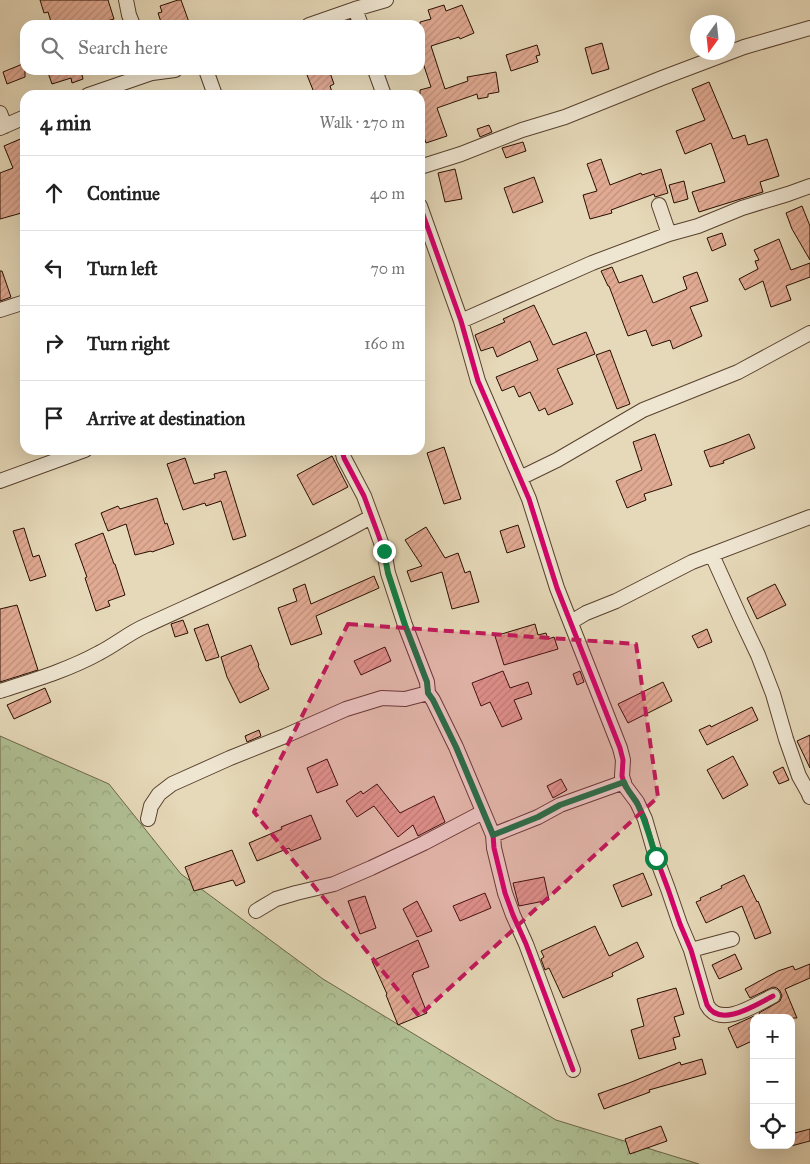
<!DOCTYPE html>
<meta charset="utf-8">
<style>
:root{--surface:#fff;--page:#f6f6f6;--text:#222;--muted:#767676;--line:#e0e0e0}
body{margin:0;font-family:"IM FELL Great Primer",serif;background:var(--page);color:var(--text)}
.controls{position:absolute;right:15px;bottom:15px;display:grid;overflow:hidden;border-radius:10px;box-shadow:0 5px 20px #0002}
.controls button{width:45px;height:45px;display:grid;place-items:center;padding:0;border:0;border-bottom:1px solid var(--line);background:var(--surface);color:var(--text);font:25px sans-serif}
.compass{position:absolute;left:690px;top:15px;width:45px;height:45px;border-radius:50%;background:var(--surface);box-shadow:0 5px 20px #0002;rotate:195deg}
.stop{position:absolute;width:15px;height:15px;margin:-11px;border:4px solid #0b8043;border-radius:50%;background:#fff}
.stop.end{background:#0b8043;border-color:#fff;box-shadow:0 1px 5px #0008}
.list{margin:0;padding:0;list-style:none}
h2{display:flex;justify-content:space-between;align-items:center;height:65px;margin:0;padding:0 20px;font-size:21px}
h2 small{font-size:16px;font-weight:400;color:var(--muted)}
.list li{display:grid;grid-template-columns:32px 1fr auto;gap:15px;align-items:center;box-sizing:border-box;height:75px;padding:0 20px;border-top:1px solid var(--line)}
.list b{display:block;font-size:19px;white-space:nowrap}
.list em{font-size:16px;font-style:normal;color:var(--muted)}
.icon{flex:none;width:28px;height:28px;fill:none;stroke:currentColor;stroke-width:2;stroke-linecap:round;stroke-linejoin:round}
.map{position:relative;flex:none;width:810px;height:1164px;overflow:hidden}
.search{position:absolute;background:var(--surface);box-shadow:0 5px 20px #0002;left:20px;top:20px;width:405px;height:55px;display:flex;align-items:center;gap:12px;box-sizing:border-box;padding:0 18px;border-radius:15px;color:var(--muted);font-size:19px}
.panel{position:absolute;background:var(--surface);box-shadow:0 5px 20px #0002;left:20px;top:90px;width:405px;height:365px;border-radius:15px}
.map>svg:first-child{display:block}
.forest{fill:url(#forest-crowns);stroke:#6c674a}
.building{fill:url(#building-hatch);stroke:#280e00}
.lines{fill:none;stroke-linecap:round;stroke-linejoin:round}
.minor-casing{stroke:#58412e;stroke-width:16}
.minor{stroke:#efe6d2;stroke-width:14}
.cycleway-casing{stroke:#efe6d2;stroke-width:8}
.cycleway{stroke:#d6006c;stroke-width:5}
.route{stroke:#0b8043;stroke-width:6}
.marked{fill:#c2185b;fill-opacity:0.2;stroke:#c2185b;stroke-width:4;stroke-dasharray:10 6;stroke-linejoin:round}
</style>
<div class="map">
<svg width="810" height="1164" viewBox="0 0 810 1164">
<defs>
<pattern id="forest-crowns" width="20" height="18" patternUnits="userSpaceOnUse" patternTransform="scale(1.25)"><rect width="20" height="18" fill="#b0c094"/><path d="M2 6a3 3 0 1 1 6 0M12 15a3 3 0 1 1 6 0" fill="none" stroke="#97a47e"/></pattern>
<pattern id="building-hatch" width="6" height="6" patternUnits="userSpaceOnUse" patternTransform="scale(1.25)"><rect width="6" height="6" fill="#e1aa93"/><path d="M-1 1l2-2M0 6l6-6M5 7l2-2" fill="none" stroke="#c1917d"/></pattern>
</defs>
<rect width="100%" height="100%" fill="#e6d9b9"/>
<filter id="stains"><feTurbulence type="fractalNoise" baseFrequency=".004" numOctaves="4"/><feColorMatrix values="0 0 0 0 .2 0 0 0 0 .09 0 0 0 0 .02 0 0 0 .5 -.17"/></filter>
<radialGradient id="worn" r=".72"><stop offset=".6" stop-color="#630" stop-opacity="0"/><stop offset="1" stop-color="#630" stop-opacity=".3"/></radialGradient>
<path class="forest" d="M0 736 109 784 181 874 323 979 556 1120 699 1164H0Z"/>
<path class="building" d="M40 0H108L114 19 93 25H52L48 12 44 13Z
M178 0H181L190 25H162L158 13 162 12 160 6Z
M444 5 446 11 462 5 474 33 460 39 459 37 431 46 445 89 468 81 467 77 496 72 499 92 488 94V97L478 99 477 94 437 108 447 136 426 143 420 125V90L431 87 420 54V22L431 19 428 10Z
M602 43 609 69 592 74 585 48Z
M537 45 540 55 536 56 538 62 511 71 506 55Z
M25 63V77L7 84 3 72Z
M47 70H88V73L82 75 83 79 72 83 71 78 52 84Z
M305 70H329L334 84 330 86 333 95H315Z
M709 82 733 139 745 135 748 145 767 139 779 176 760 182 763 192 699 212 692 192 725 182 711 143 685 154 676 131 705 120 692 89Z
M489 125 492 132 480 137 477 129Z
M25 137V212L0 219V173L13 168 4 146Z
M523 142 526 151 506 158 502 148Z
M601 159 610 185 641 173 642 175 661 169 668 193 655 197 654 194 611 210 612 213 590 219 583 195 597 191 587 164Z
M455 169 462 199 445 202 438 173Z
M534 177 543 202 513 213 504 188Z
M684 181 688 199 674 203 669 185Z
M802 206 810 226V260L792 229 786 213Z
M722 233 726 245 712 251 707 238Z
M779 239 791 270 810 263V277L786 286 791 300 771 307 763 281 745 290 739 279 758 269 755 261 759 260 754 250Z
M612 267 619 283 642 275 653 303 687 289 683 277 697 272 708 301 690 307 702 336 673 349 670 340 652 346 646 330 628 336 609 286H608L601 271Z
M0 271H2L11 297 0 301Z
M534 305 553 345 586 332 595 354 557 369 573 404 548 415 545 408 539 411 530 392 519 397 514 386 502 391 496 377 538 360 530 341 497 357 493 347 481 351 475 335 505 322 503 319Z
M610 350 630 404 617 409 596 355Z
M655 434 672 485 644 494 646 500 627 508 616 481 642 470 633 442Z
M749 434 755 448 723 461 724 463 710 467 704 451 727 443Z
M444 447 461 499 444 504 427 453Z
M332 456 348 487 313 505 297 475Z
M185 458 194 484 215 478 214 474 226 471 246 536 233 540 221 501 206 506 205 503 183 510 167 464Z
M157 498 165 524 167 523 174 544 152 552 151 551 135 555 126 524 108 531 101 513 118 506 120 509Z
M518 525 525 547 507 553 500 531Z
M426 527 445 558 458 553 465 573 470 571 479 602 452 609 442 572 411 582 407 571 422 566 405 540Z
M24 528 33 557 39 555 46 576 30 581 13 531Z
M103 533 114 564H115L125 595 108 601 110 606 96 611 85 578 87 577 75 544Z
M374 576 379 588 316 616 322 634 291 645 278 608 297 601 293 589 305 584 311 604Z
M775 584 786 605 757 619 747 598Z
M17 605 38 670 0 682V609Z
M183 620 188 633 175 637 171 624Z
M208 624 219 657 206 661 194 629Z
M535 624 538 635 546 633 548 639 554 637 558 649 504 665 495 636Z
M707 629 712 642 698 648 692 636Z
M251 645 259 665 258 666 269 689 240 703 227 677 221 657Z
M385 647 391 661 361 675 354 661Z
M503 671 510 688 528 682 532 694 514 700 522 719 502 727 490 702 481 706 472 683Z
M580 671 584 682 577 685 573 674Z
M663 682 672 701 628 723 618 704Z
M45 688 51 702 14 719 7 705Z
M752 707 758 720 707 745 699 730 710 725 711 727Z
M259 730 261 736 247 742 245 736Z
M810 735V768L797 741Z
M733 756 748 785 723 799 707 770Z
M327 759 338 785 317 793 307 768Z
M783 767 789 780 779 784 773 772Z
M561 779 567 790 553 798 547 786Z
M377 784 400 813 434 796 445 822 418 836 413 825 398 837 374 806 357 817 346 801 361 791 363 794Z
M311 815 321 839 291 851 289 848 257 861 249 843 282 829 281 827Z
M232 850 245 882 236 886 233 880 194 891 185 867Z
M643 873 652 895 622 907 613 885Z
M744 875 757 902 758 901 771 933 755 939 742 906 706 923 696 902 701 900 700 898 722 888 721 886Z
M544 877 549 900 519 906 513 883Z
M485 893 491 908 460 921 453 906Z
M365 896 376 928 360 934 348 901Z
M417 901 432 931 417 937 403 909Z
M595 926 609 956 637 942 644 957 612 973 613 976 563 998 549 968 545 970 541 959 544 957 541 951Z
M418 940 429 967 413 973 414 974 412 975 427 1013 398 1025 386 995 387 994 372 961Z
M735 954 742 969 719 979 712 965Z
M810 964V978L785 989 797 1018H761L759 1013 780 1001 782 996 780 991 777 988 773 987 750 998 745 989 778 971 793 966 795 970Z
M676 988 684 1014 674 1017 680 1036 673 1038 676 1049 639 1059 631 1030 644 1026 637 999Z
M754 1016V1040L737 1048 728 1028Z
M702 1059 706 1074 649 1090 650 1092 604 1109 598 1094 629 1083 680 1062 681 1065Z
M661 1126 667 1141 630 1154 625 1139Z
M810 1129V1141L791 1146V1134Z"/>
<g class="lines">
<g class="minor-casing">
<path id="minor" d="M126 0 129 15 133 25
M355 9 361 25
M309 25 355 9 386 0
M206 70 215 95
M375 70 384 95
M88 95 152 73 175 70
M0 113 5 126
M0 128 25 117
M420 167 461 154 522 130 565 117 662 78 744 47 810 28
M659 205 669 234
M420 206 461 321 478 381 529 499 557 588 620 748 623 760 622 776 625 786 637 802 645 819 656 857 668 889 680 924 691 950 707 1005C720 1029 757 1004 773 996
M0 310 25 302
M461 321 592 263 669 234 698 226 742 208 788 194 810 186
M342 450 344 458 364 496 378 534 384 551 388 573 405 625 427 682 428 693 433 700 456 747 493 835 494 848 505 893 513 915 526 944 573 1070
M520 478 557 460 643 410 738 372 810 333
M0 481 85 450
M712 555 740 617 758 655 773 694 786 739 799 776 808 792 810 797
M571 622 586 613 616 601 692 562 810 517
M0 691C34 680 68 670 99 653 115 645 129 633 145 626 221 591 298 558 371 517
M148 819 151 806 159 794 172 784 230 758 285 736 346 709 382 698 405 699 428 693
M493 835 538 817 560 805 624 782
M256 911 276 899 296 893 334 884 371 868 424 843 483 812
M691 950 732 939"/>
</g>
<use href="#minor" class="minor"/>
<g class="cycleway-casing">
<path id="cycleway" d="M420 206 461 321 478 381 529 499 557 588 620 748 623 760 622 776 625 786 637 802 645 819 656 857 668 889 680 924 691 950 707 1005C720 1029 757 1004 773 996
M342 450 344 458 364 496 378 534 384 551 388 573 405 625 427 682 428 693 433 700 456 747 493 835 494 848 505 893 513 915 526 944 573 1070"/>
</g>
<use href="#cycleway" class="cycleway"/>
</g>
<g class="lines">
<path class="route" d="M384 551 388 573 405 625 427 682 428 693 433 700 456 747 493 835 538 817 560 805 624 782C627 791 634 797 638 805 646 822 651 840 656 858"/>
</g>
<path class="marked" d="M348 624 636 644 658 797 419 1016 254 812Z"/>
<rect width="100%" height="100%" filter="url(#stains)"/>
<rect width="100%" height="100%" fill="url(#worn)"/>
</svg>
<div class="controls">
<button>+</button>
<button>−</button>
<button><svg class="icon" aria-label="locate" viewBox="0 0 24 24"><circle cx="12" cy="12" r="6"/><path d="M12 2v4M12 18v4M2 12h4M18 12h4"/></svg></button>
</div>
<svg class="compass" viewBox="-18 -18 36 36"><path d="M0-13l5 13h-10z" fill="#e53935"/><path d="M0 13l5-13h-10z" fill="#767676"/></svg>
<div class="stop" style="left:656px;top:858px"></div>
<div class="stop end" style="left:384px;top:551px"></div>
<div class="search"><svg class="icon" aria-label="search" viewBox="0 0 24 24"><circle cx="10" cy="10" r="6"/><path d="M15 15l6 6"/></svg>Search here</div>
<section class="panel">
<h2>4 min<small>Walk · 270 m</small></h2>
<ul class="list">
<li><svg class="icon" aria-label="ahead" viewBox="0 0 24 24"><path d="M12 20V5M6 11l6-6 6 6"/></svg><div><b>Continue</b></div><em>40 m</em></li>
<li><svg class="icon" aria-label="left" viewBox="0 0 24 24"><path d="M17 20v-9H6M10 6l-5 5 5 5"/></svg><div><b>Turn left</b></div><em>70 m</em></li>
<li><svg class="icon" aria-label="right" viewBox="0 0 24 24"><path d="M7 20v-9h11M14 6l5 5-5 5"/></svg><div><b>Turn right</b></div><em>160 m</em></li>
<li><svg class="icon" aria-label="arrive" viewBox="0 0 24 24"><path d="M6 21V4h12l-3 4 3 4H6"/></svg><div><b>Arrive at destination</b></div></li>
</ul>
</section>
</div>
